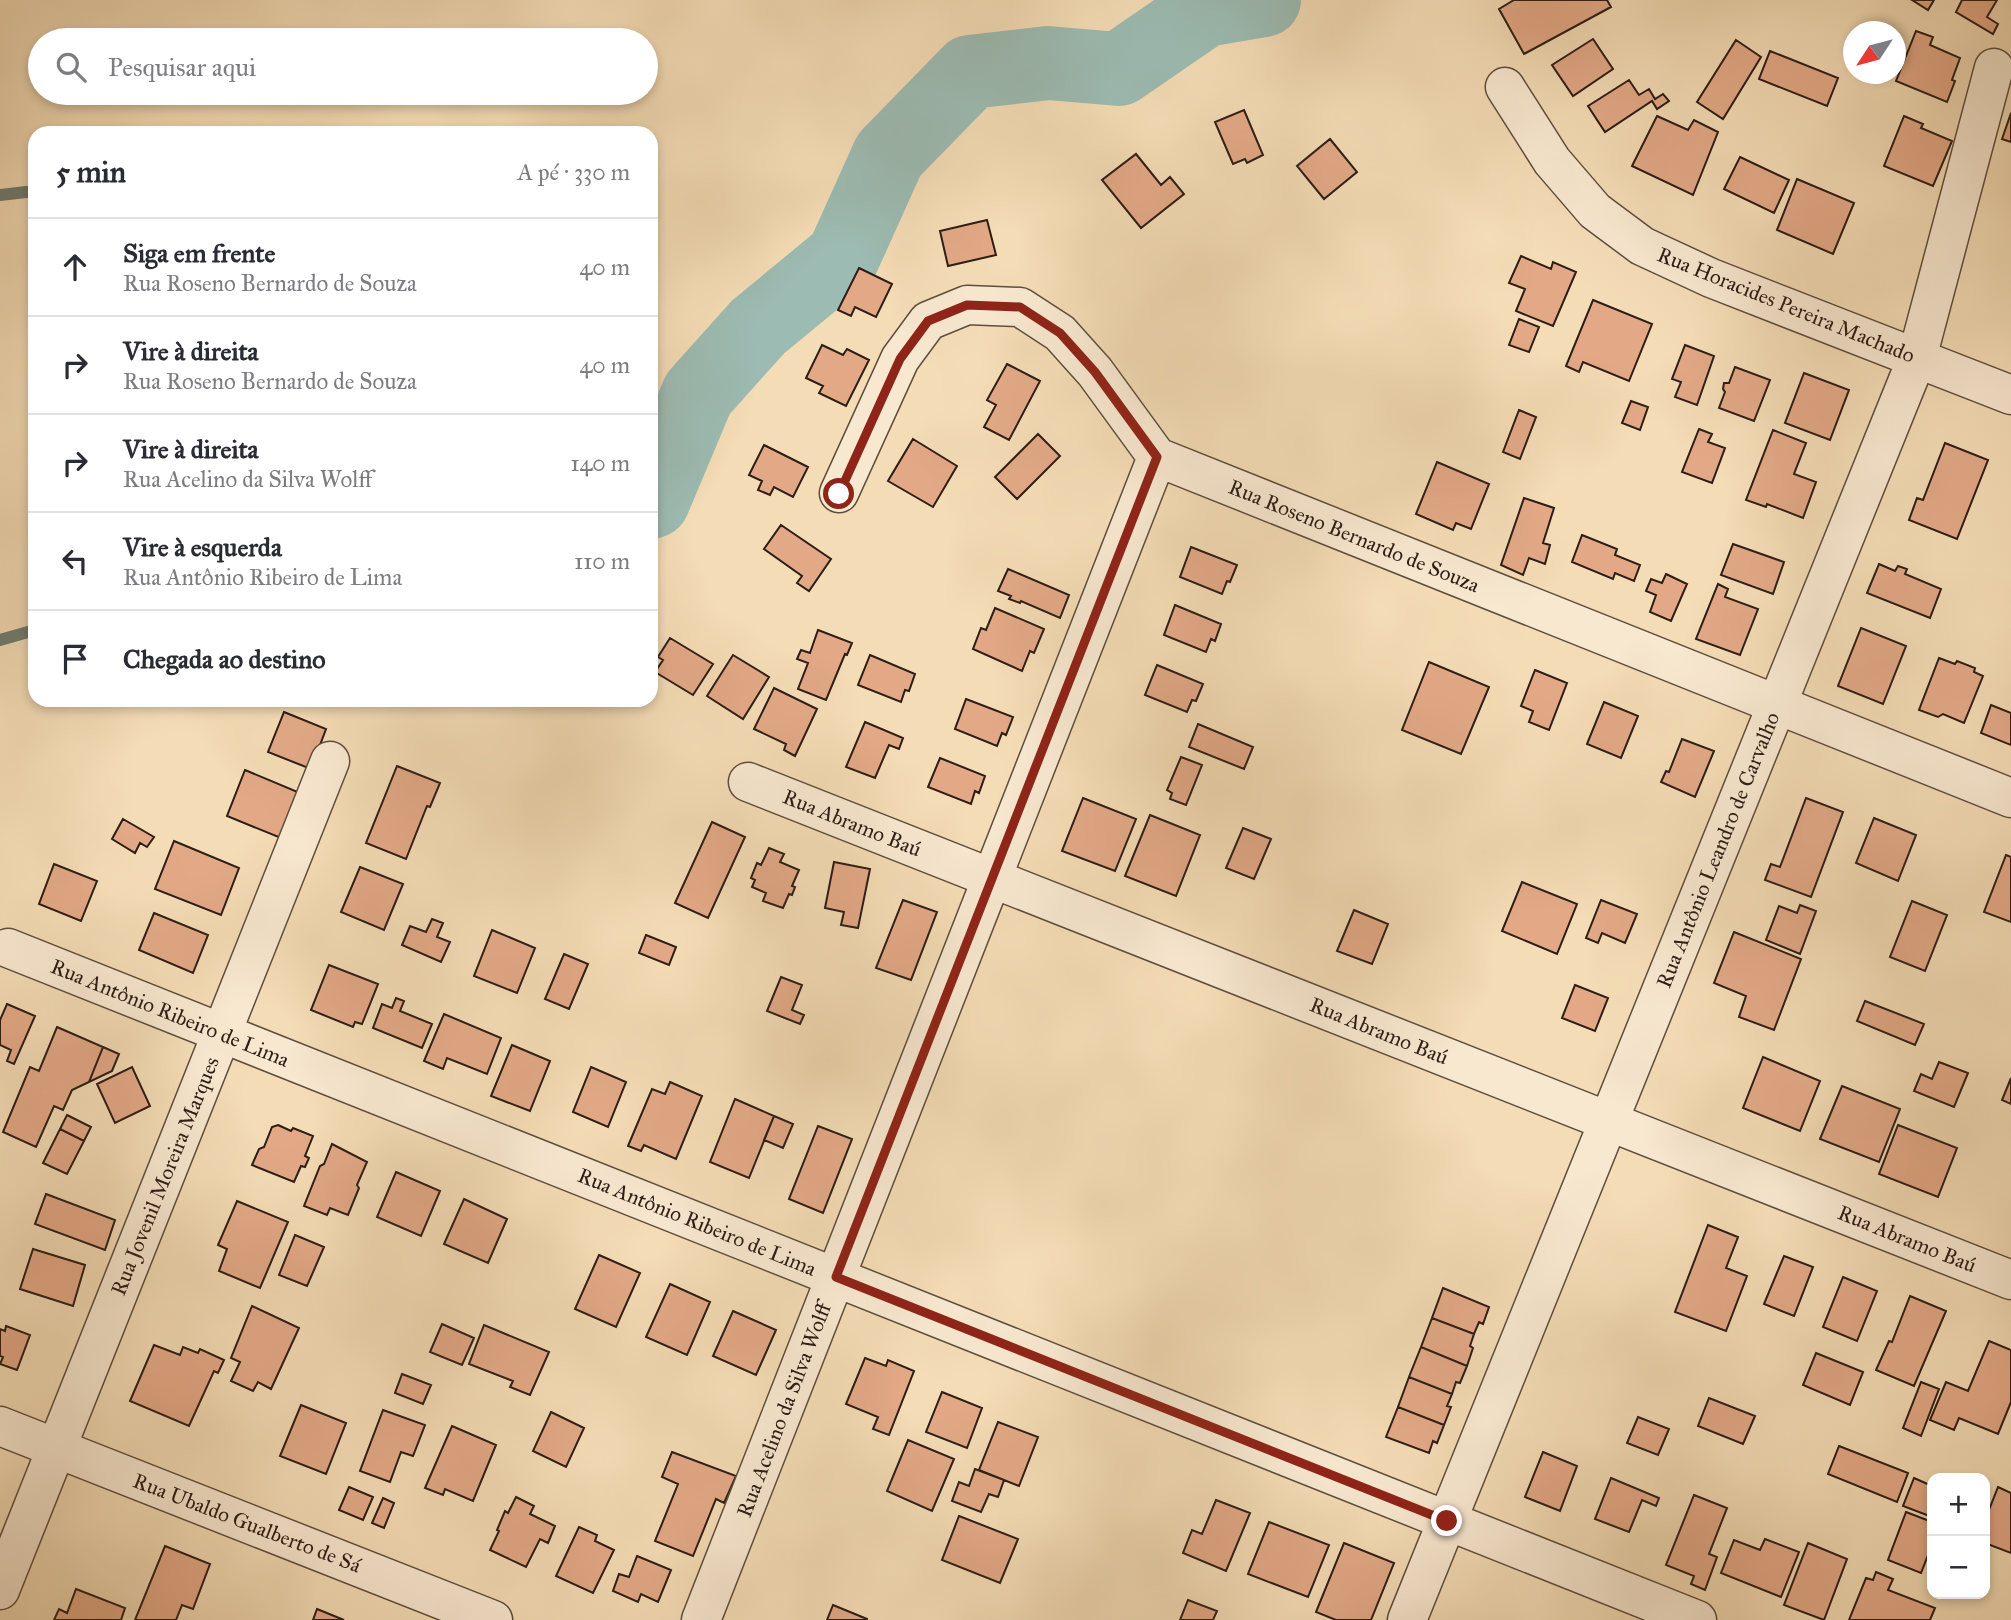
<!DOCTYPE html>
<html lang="pt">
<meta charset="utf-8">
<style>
:root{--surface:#fff;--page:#f7f7f7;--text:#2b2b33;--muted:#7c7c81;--line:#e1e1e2}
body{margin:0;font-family:"IM FELL Great Primer",serif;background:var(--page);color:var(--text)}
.controls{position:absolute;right:21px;bottom:21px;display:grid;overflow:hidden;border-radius:14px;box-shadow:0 4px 10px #0003}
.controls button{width:63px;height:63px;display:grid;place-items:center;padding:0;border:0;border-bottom:2px solid var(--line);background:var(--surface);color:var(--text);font:35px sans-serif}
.compass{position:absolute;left:1843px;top:21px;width:63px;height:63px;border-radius:50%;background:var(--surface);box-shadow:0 4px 10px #0003;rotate:234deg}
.stop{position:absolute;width:21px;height:21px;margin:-16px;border:5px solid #8f2418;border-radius:50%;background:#fff}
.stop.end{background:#8f2418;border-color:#fff;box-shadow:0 2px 7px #0008}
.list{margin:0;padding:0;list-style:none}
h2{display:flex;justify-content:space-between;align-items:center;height:91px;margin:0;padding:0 28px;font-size:30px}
h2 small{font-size:23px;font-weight:400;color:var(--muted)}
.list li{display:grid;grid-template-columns:46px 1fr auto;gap:21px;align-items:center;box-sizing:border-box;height:98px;padding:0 28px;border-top:2px solid var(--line)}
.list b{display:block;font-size:26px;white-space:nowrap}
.list p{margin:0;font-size:23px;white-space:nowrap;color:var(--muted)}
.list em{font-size:23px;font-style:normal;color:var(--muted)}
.icon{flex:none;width:38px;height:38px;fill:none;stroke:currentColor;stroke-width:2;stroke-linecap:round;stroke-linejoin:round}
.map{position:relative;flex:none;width:2011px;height:1620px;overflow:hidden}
.search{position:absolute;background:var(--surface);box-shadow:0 4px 10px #0003;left:28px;top:28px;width:630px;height:77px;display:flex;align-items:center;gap:18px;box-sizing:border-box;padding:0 24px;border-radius:38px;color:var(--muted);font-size:26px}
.panel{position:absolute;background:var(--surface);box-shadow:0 4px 10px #0003;left:28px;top:126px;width:630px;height:581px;border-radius:21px}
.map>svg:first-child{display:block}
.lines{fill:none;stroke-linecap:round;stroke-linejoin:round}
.stream{stroke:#6f7c73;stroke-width:12}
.river{stroke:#9cbbb2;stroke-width:74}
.building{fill:#e3a987;stroke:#2c1d15;stroke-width:2}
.minor-casing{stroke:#5e4d3d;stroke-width:41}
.minor{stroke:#f8e8d0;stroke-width:38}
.route{stroke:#8f2418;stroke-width:9}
.labels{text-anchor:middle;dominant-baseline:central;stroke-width:7;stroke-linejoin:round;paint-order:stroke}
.street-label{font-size:21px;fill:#2c1d15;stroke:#f8e8d0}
</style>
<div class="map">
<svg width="2011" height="1620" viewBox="0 0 2011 1620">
<rect width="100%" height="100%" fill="#f4dcb6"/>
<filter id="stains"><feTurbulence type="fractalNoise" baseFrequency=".00286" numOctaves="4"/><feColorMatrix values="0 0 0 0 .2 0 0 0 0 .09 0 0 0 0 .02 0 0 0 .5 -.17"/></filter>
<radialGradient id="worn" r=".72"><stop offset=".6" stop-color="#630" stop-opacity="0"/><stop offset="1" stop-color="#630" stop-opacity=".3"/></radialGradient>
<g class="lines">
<path class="stream" d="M0 195 35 191
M0 640 35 630"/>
<path class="river" d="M651 502 653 501 698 394 758 327 843 257 889 155 970 72 1048 63 1119 69 1205 10 1264 0"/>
</g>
<path class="building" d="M1514 0H1607L1611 7 1524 54 1499 9Z
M1912 0H1934L1928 10Z
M1962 0H1997L1987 17 1998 24 1993 34 1956 12Z
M1916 31 1933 37 1930 45 1960 58 1952 80 1955 81 1947 102 1896 81Z
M1593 39 1613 69 1573 96 1552 65Z
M1736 40 1761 57 1723 119 1697 102Z
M1770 51 1838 78 1827 106 1759 79Z
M1629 80 1639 95 1649 89 1655 99 1663 94 1669 101 1657 109 1652 101 1605 132 1588 106Z
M1244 110 1263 155 1247 163 1245 159 1233 164 1215 122Z
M2011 113V142L2002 139Z
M1657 116 1688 130 1694 120 1718 132 1693 195 1632 166Z
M1904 116 1923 124 1921 128 1952 141 1933 186 1884 166Z
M1330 139 1357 172 1324 199 1297 166Z
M1136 154 1161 185 1170 177 1184 194 1141 228 1102 180Z
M1740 157 1789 180 1774 213 1724 189Z
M1797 179 1854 203 1833 254 1777 230Z
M987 220 996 255 948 266 940 231Z
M1521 256 1551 269 1553 262 1576 272 1553 326 1516 311 1525 289 1509 283Z
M859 268 892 284 876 317 855 307 851 316 838 310Z
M1593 300 1652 324 1629 381 1583 362 1579 372 1566 366Z
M1519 319 1539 327 1529 352 1509 345Z
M822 345 843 355 847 349 869 360 846 406 819 393 823 386 806 378Z
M1685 345 1714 356 1697 405 1675 397 1681 382 1672 379Z
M1007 364 1040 381 1009 440 984 427 996 405 987 400Z
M1735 367 1770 380 1754 421 1719 408 1725 392 1723 389 1724 383H1729Z
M1804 373 1849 390 1830 440 1785 423Z
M1631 401 1648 407 1640 430 1622 423Z
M1519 410 1536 417 1520 459 1503 452Z
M1699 429 1712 434 1708 442 1725 448 1712 483 1682 472Z
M1773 430 1806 443 1794 474 1816 482 1803 518 1767 504 1766 507 1746 500Z
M1038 434 1060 456 1017 499 995 477Z
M913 439 957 466 933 507 888 481Z
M1945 443 1988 460 1957 539 1909 520 1917 498 1923 500Z
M764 445 808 467 793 497 774 487 770 495 758 490 762 481 749 475Z
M1437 462 1489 484 1471 529 1456 523 1453 530 1416 514Z
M1524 498 1554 508 1543 543 1550 545 1545 564 1529 558 1523 575 1501 565Z
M781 525 831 559 809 591 797 583 802 576 764 549Z
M1582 535 1617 549 1615 555 1640 565 1634 581 1615 573 1613 579 1572 562Z
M1733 544 1784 562 1773 594 1721 575Z
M1191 547 1237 565 1230 582 1227 581 1222 594 1180 577Z
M1879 564 1895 571 1898 566 1907 569 1905 574 1941 589 1930 618 1867 593Z
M1008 569 1069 595 1060 618 1021 601 1020 603 1009 599 1011 596 998 591Z
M1666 574 1687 584 1671 621 1650 612 1656 595 1646 591 1651 579 1662 583Z
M1718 584 1728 589 1725 597 1758 609 1740 655 1696 639Z
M1175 605 1221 624 1215 641 1211 639 1206 652 1164 635Z
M995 608 1044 629 1034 653 1030 651 1022 671 973 649 981 628 986 630Z
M1861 628 1906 646 1883 704 1838 686Z
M818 630 852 643 847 655 845 654 826 700 798 689 808 663 797 659 801 650 810 653Z
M670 638 713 664 693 695 655 672 663 660 658 657Z
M733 655 769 677 743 719 707 696Z
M870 655 915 674 909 691 905 690 901 702 858 685Z
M1939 658 1955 664 1957 661 1975 668 1974 672 1983 676 1964 723 1943 714 1938 717 1919 710Z
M1429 662 1489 687 1461 754 1402 730Z
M1157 665 1203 684 1196 701 1192 700 1187 712 1145 695Z
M1535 670 1567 683 1549 730 1529 722 1533 711 1521 706Z
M774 688 817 709 795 756 784 750 786 744 754 729Z
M966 699 1013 717 1006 735 1002 733 997 746 955 729Z
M1604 702 1638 716 1621 758 1587 744Z
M1991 705 2011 713V745L1981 733Z
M284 712 326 729 311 769 268 752Z
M865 722 903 738 899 749 889 745 875 778 846 767Z
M1198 724 1253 747 1244 769 1189 747Z
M1682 739 1714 751 1695 797 1661 782 1666 771 1669 772Z
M1181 757 1202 765 1186 805 1170 799 1172 793 1167 790Z
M940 758 985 776 979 793 975 791 971 804 928 787Z
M397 766 440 783 430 807 427 806 406 859 366 843Z
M245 770 300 793 281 838 227 816Z
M1083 798 1136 819 1115 871 1062 851Z
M1806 798 1843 812 1811 897 1765 880 1771 864 1780 867Z
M1150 815 1200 835 1176 896 1125 876Z
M1874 818 1916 835 1898 881 1856 863Z
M123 819 154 837 147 847 140 843 135 853 112 839Z
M712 822 745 837 708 918 675 903Z
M1243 828 1271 839 1254 879 1226 868Z
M174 841 239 868 221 915 155 889Z
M769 848 784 854 780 862 799 870 792 886 795 887 792 895 789 894 783 908 763 901 766 893 752 887 755 880 751 878 757 863 761 865Z
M2006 855 2011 857V922L1984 912Z
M834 862 870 869 858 928 841 925 844 912 825 908Z
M54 864 97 881 81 921 39 904Z
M360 867 403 884 384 930 341 912Z
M1522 882 1577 904 1557 954 1502 931Z
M903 900 937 912 911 980 876 968Z
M1601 900 1637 914 1625 943 1602 933 1598 943 1586 938Z
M1912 901 1947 915 1925 971 1890 957Z
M1800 905 1816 911 1800 954 1766 940 1779 906 1797 913Z
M1354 910 1388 924 1372 964 1337 951Z
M154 913 208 935 193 973 139 950Z
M432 919 443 923 437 937 450 942 441 962 402 945 410 926 426 932Z
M492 930 535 948 517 993 474 976Z
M1734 932 1801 959 1774 1030 1739 1017 1746 996 1714 983Z
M646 935 676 947 669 965 639 953Z
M564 954 588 964 569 1009 545 999Z
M329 965 378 984 362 1024 355 1022 353 1027 311 1010Z
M781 977 802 985 792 1010 804 1015 800 1024 767 1011Z
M1575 985 1608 998 1595 1031 1562 1018Z
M396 998 404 1001 400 1011 432 1024 422 1048 373 1028 382 1004 392 1008Z
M1865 1001 1924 1024 1915 1045 1857 1021Z
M7 1004 35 1016 14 1064 7 1061 11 1050 0 1045V1020Z
M444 1014 501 1038 487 1074 447 1058 443 1069 424 1061Z
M57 1027 103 1047 89 1082 72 1090 63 1110 54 1106 36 1147 3 1132 30 1067 39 1071Z
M512 1045 550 1061 530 1111 491 1096Z
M103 1047 119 1054 112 1071 89 1082Z
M1763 1057 1820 1081 1800 1131 1743 1108Z
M1939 1062 1968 1073 1954 1107 1914 1091 1921 1074 1932 1079Z
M132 1067 150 1106 115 1123 97 1084Z
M591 1067 626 1082 608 1127 573 1112Z
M2011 1078V1104L2002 1100Z
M670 1082 702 1096 676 1159 644 1145 641 1151 628 1146 652 1089 665 1094Z
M1842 1086 1900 1109 1879 1162 1820 1139Z
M735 1099 774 1116 749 1178 710 1162Z
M67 1115 91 1127 84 1141 60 1129Z
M774 1116 793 1124 783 1148 764 1140Z
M278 1125 291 1131 293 1128 313 1136 305 1156 309 1158 305 1167 301 1166 294 1182 252 1165 259 1149 264 1147 272 1127Z
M1898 1125 1957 1148 1938 1197 1879 1174Z
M818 1126 852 1139 823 1213 789 1199Z
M60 1129 84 1141 67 1174 43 1163Z
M332 1144 367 1162 357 1185 359 1188 348 1215 330 1208 327 1215 304 1206 320 1166 324 1164Z
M396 1172 440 1191 421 1236 377 1217Z
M46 1194 115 1220 105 1250 35 1224Z
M464 1199 507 1219 488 1263 444 1244Z
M237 1201 288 1222 260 1288 219 1271 227 1249 218 1245Z
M1708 1225 1738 1237 1726 1268 1747 1276 1726 1331 1675 1312Z
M295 1235 324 1247 307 1286 279 1275Z
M33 1249 85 1265 73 1306 20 1289Z
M599 1255 640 1273 616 1327 575 1309Z
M1784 1256 1813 1267 1794 1316 1764 1304Z
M1843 1277 1877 1291 1857 1341 1823 1327Z
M670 1284 710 1302 687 1355 646 1337Z
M1443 1288 1489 1307 1483 1324 1479 1322 1474 1334 1432 1318Z
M1910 1296 1946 1311 1914 1386 1876 1370 1889 1341 1892 1342Z
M252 1306 299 1328 271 1389 258 1382 253 1391 231 1381 240 1362 231 1358Z
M733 1311 776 1330 756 1375 713 1356Z
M1432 1318 1474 1334 1470 1346 1473 1348 1467 1366 1421 1347Z
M442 1324 474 1338 462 1365 430 1352Z
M484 1325 549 1352 530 1395 510 1387 513 1381 469 1364Z
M6 1326 30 1335 17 1370 0 1364 3 1357 0 1356V1329L5 1331Z
M1989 1341 2011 1350V1402L1998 1434 1959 1418 1954 1430 1930 1420 1946 1382 1968 1391Z
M154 1345 180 1355 183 1347 198 1353 200 1349 224 1360 218 1373 214 1371 189 1426 130 1401Z
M1421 1347 1467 1366 1460 1383 1456 1382 1452 1394 1409 1377Z
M1816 1353 1863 1372 1850 1405 1803 1385Z
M865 1358 886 1366 888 1360 914 1371 889 1435 873 1429 878 1417 846 1404Z
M402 1374 431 1385 423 1404 395 1393Z
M1409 1377 1452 1394 1447 1406 1451 1407 1444 1425 1398 1407Z
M1921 1382 1939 1389 1921 1436 1903 1428Z
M942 1392 982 1408 967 1448 926 1432Z
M1709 1398 1755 1416 1743 1444 1698 1426Z
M301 1405 346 1423 326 1474 280 1456Z
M1398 1407 1444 1425 1437 1443 1433 1441 1429 1453 1386 1437Z
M383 1410 425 1425 413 1456 401 1452 390 1482 360 1471Z
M551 1412 584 1428 566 1467 533 1451Z
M1638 1417 1669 1429 1658 1455 1627 1443Z
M998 1422 1038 1437 1019 1486 979 1470Z
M452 1426 496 1445 473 1501 445 1489 443 1495 425 1488Z
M908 1440 954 1459 932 1511 887 1491Z
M1839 1446 1908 1473 1897 1502 1828 1474Z
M672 1452 736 1476 724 1503 716 1499 693 1556 655 1541 678 1484 662 1477Z
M1543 1452 1577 1466 1560 1511 1525 1497Z
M975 1469 1004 1480 998 1497 989 1494 981 1512 952 1501 959 1482 969 1486Z
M1611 1478 1659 1498 1656 1506 1642 1500 1629 1532 1595 1519Z
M1914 1478 1932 1486V1517L1903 1506Z
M349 1487 373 1497 363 1520 339 1510Z
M1998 1487 2011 1493V1553L1985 1543V1520Z
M1694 1495 1727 1508 1709 1554 1717 1557 1705 1590 1691 1584 1694 1576 1666 1565Z
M516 1497 534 1506 530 1514 555 1526 548 1543 540 1539 526 1567 490 1550 499 1531 497 1530 505 1511 508 1513Z
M383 1498 394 1503 384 1528 372 1523Z
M1216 1500 1250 1513 1226 1571 1183 1553 1192 1530 1202 1534Z
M1906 1512 1932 1522V1545L1921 1573 1888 1560Z
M959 1516 1018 1539 1000 1583 942 1560Z
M1269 1522 1329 1545 1308 1597 1248 1574Z
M579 1527 597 1535 595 1541 614 1550 593 1593 556 1576Z
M1765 1539 1799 1552 1781 1597 1721 1573 1734 1540 1760 1550Z
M1344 1543 1394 1563 1371 1620H1336L1316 1612Z
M1808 1543 1847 1559 1824 1620 1784 1605Z
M165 1546 210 1564 193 1609 182 1605 176 1620H135Z
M637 1556 671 1570 658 1602 641 1594 638 1602 613 1591 619 1574 629 1577Z
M1876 1572 1893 1579 1888 1590 1935 1608 1930 1620H1849L1866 1578 1873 1580Z
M76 1589 125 1608 121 1620H54L59 1609 67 1613Z
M1188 1600 1217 1611 1213 1620H1180Z
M833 1605 867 1619V1620H827Z
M317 1609 344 1620H313Z"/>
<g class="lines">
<g class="minor-casing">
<path id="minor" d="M1505 87 1552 161 1595 211 1642 246 1711 278 2011 395
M839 493 900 359 928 321 967 305 1020 307 1060 333 1095 372 1157 457 2011 798
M748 782 2011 1280
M8 948 1697 1620
M0 1426 493 1620
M0 1590 330 761
M701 1620 1157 457
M1407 1620 1917 358 1994 68"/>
</g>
<use href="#minor" class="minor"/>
</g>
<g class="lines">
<path class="route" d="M839 494 900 359 928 321 967 305 1020 307 1060 333 1095 372 1157 457 836 1277 1447 1521"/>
</g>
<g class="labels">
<g class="street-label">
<text transform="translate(1786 305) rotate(22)">Rua Horacides Pereira Machado</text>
<text transform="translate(1354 536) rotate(22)">Rua Roseno Bernardo de Souza</text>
<text transform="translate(852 823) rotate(22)">Rua Abramo Baú</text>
<text transform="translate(1718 850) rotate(-68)">Rua Antônio Leandro de Carvalho</text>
<text transform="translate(170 1013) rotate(22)">Rua Antônio Ribeiro de Lima</text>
<text transform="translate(1379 1031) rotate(22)">Rua Abramo Baú</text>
<text transform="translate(165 1176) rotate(-68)">Rua Jovenil Moreira Marques</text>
<text transform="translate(697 1222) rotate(22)">Rua Antônio Ribeiro de Lima</text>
<text transform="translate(1907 1239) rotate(22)">Rua Abramo Baú</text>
<text transform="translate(784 1410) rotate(-69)">Rua Acelino da Silva Wolff</text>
<text transform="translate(247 1523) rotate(21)">Rua Ubaldo Gualberto de Sá</text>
</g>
</g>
<rect width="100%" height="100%" filter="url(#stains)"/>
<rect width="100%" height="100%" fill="url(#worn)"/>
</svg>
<div class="controls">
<button>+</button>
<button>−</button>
</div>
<svg class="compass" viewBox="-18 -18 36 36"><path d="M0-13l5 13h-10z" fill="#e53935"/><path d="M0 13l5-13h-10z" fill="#7c7c81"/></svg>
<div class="stop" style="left:839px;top:494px"></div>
<div class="stop end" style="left:1447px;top:1521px"></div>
<div class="search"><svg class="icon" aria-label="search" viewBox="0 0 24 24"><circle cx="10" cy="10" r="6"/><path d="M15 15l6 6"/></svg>Pesquisar aqui</div>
<section class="panel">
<h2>5 min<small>A pé · 330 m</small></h2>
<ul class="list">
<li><svg class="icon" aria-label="ahead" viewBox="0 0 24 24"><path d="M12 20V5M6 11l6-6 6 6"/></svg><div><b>Siga em frente</b><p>Rua Roseno Bernardo de Souza</p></div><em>40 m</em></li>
<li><svg class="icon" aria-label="right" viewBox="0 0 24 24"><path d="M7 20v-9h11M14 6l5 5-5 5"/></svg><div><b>Vire à direita</b><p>Rua Roseno Bernardo de Souza</p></div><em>40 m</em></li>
<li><svg class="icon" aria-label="right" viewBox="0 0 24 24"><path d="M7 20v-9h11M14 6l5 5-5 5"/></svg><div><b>Vire à direita</b><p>Rua Acelino da Silva Wolff</p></div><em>140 m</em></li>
<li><svg class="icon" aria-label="left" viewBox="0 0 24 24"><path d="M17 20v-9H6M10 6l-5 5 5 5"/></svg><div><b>Vire à esquerda</b><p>Rua Antônio Ribeiro de Lima</p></div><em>110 m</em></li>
<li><svg class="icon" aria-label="arrive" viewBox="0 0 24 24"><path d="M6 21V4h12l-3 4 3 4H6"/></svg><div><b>Chegada ao destino</b></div></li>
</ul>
</section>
</div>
